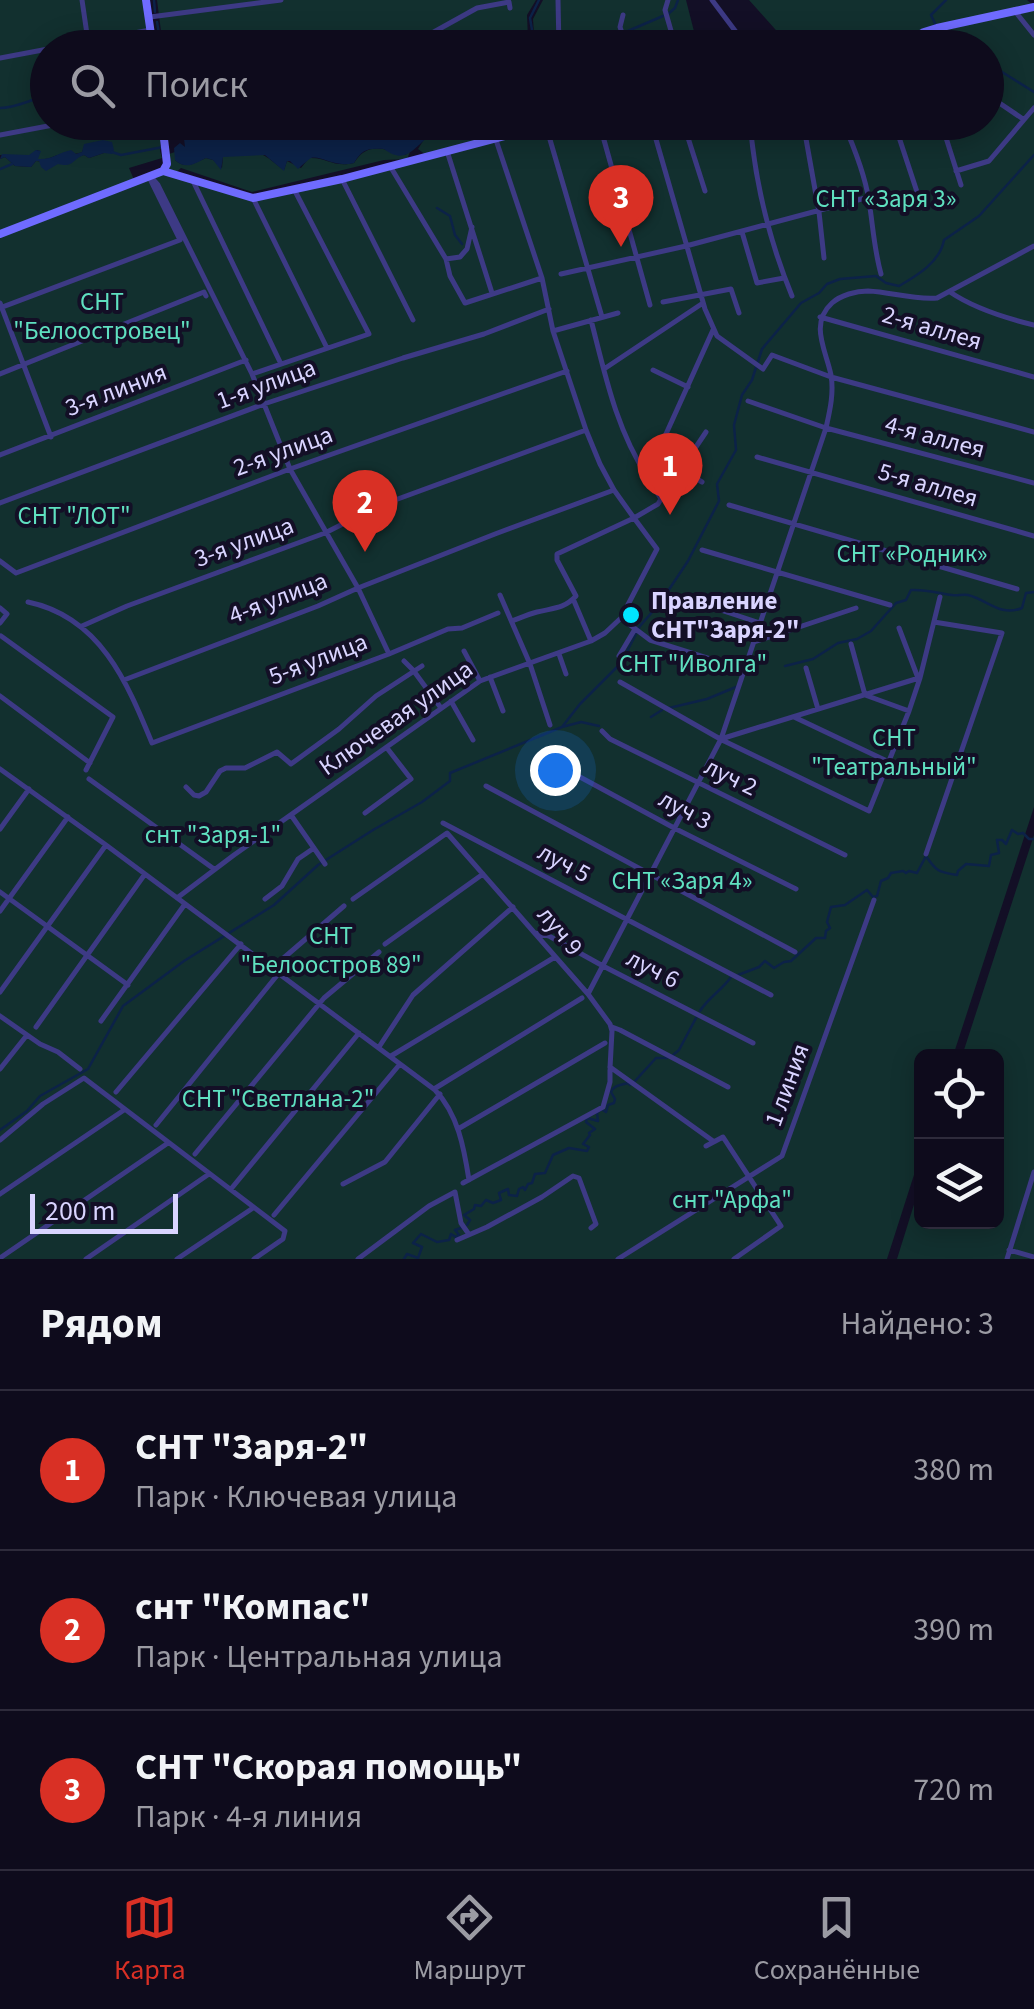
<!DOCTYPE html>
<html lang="ru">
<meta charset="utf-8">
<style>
:root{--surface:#0e0b1c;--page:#1c1929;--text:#f1f3f6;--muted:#9b9ba3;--line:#2e2b3b;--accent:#d93025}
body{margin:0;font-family:"Source Sans 3",sans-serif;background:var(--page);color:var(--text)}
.controls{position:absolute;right:30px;bottom:30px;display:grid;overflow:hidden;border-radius:15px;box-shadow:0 5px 25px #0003}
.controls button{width:90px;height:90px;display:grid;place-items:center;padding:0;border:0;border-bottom:2px solid var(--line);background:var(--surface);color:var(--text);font:50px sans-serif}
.scale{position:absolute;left:30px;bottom:25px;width:148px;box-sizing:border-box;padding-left:10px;border:5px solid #d9d4ff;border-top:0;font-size:28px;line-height:35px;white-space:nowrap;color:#d9d4ff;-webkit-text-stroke:8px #130f26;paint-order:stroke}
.you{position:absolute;left:555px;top:770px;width:35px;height:35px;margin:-25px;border:8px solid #fff;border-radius:50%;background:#1a73e8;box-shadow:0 0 0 15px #1a73e833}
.badge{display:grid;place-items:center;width:65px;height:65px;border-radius:50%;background:var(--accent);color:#fff;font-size:32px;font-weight:700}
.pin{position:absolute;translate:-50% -82px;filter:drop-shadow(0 2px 5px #0008)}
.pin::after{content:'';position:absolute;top:52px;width:35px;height:30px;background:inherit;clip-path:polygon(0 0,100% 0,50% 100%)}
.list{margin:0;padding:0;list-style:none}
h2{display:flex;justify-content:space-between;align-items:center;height:130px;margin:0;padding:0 40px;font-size:42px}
h2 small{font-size:32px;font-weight:400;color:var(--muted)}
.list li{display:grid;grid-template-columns:65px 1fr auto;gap:30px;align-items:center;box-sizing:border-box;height:160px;padding:0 40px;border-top:2px solid var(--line)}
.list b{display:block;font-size:38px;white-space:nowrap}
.list p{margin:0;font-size:32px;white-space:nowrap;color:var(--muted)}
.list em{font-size:32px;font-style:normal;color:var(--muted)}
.icon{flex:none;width:55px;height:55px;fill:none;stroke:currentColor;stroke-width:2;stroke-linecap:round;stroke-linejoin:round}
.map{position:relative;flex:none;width:1034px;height:1259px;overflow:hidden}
.search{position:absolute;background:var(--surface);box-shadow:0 5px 25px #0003;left:30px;right:30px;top:30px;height:110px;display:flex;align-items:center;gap:25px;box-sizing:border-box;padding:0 35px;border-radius:55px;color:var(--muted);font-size:38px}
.sheet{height:610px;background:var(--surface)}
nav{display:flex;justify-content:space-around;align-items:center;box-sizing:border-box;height:140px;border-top:2px solid var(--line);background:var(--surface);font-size:28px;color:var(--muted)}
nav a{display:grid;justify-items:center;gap:5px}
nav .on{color:var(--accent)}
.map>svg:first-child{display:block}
.green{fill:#12302f}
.water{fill:#0c2248}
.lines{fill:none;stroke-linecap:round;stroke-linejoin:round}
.stream{stroke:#0c2248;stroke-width:2.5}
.street{stroke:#3d3a85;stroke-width:5}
.secondary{stroke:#6f6bff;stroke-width:8}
.poi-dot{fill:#00e5ff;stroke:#130f26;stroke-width:4}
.labels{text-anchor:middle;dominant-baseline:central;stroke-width:8;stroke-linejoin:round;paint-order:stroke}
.park-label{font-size:25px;fill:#5fe0c0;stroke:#130f26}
.street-label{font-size:25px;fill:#d9d4ff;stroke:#130f26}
.poi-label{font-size:25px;font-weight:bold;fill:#d9d4ff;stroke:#130f26;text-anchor:start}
</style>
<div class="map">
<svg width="1034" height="1259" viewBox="0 0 1034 1259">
<rect width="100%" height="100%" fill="#130f26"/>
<path class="green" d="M0 0H146L153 47 48 48V122L162 123 160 151 162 158 129 168 135 182 163 172 169 154 175 152V160C186 170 194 163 206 158L213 160 222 168 223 156 260 154C268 156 276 165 284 170L287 161 301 168 309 158C327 157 333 168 354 163 368 141 383 149 405 155L410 152 407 159 384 160 252 192 181 168 175 173 254 198 426 155 418 149 425 138 449 123 986 122V48L791 47 749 0H1027L1034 6V807L953 1056H922L921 1153 887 1259H0V159L5 157 15 166 31 167 36 161 58 164 84 155 89 158 104 153 85 144 82 152C75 155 70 153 62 154 50 156 53 160 36 159L40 151 37 150 30 155H0Z
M157 0H536L527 15 528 39 534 34 533 19 543 0H686L698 47H163Z
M1034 835V1259H897L921 1182 922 1222H996V1056H962Z"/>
<path class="water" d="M195 123H263L276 129 287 128 292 130C313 114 317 123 335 134L353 123H449C442 130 435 130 428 137 413 149 405 165 384 149 368 148 362 149 354 163 334 168 321 155 311 158 309 159 299 168 298 169L290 161H287L284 171 265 155 223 157 221 170 213 160 206 158C194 164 186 170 175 160L174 148 180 143 185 147 183 130 186 125Z
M103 140 112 142 114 150 112 154 104 153 89 158 84 155C71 160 74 168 58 164L46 171 41 167 39 161H36L31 167 15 166 5 157 0 159 2 154 29 155 36 150 41 151 38 159C52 160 58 153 71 150L76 154 82 152 84 144Z"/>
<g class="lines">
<path class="stream" d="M154 0 155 12
M946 0 931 15 939 32 963 48
M668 14 675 8 678 0
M157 22 161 46
M535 48 530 18 539 0
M588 48 663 16
M986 62 1034 92
M0 108C17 108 30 99 48 96
M112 152 121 155 163 147
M0 169 12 164
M437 208 450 216 455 235 462 244
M785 666 813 659 838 643 857 639 871 631 896 603 906 600 911 590C925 589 937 593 952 595 957 596 963 594 968 595 988 600 1000 617 1022 608L1026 593 1034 592
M669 708 707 699 736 687
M651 717 662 710
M562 727 581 722 599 726
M738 975 759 967 765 961 774 968 784 962 791 961 816 938H825L826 931 830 928 827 922 831 907 845 905 867 890 873 897 877 896 881 881 888 878 891 873 903 871 906 873 909 871 917 873 926 856C936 871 938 872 957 875L958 871 966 864 989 866 991 855 999 853 997 840H1002L1006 844 1012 830 1018 834 1023 833 1029 839H1034
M700 1011C708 998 722 990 731 977
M673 1055 679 1050 696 1018
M635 1081 656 1058H667
M0 1130 27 1111 40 1096 88 1069 123 1006 184 961 274 905 318 865 373 830 422 802 450 781V773L562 727 580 704 621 663 640 626 660 603 688 561 719 501 717 484 736 450 734 425 742 395 752 380 762 349 801 303 819 293 827 284 840 279 876 276 886 283 899 286C918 275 940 262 944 240L979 216 1034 155
M467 1225 470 1220 464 1215 474 1209 475 1205 481 1206 486 1200 493 1203 501 1200 499 1193 508 1189 509 1195 517 1196 519 1189 523 1187 525 1190 528 1184 532 1183 535 1174 545 1173 553 1155 569 1148 587 1151 589 1147 583 1144 590 1135 589 1133 595 1129 586 1122 587 1118 598 1121 597 1113 601 1109 606 1112 608 1105 614 1103 615 1099 611 1092C614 1085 621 1085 628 1083L630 1085
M404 1259 407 1254 418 1258 422 1247 413 1243 421 1234 437 1242 449 1240 451 1234 456 1237 459 1235 455 1230 461 1228"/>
<path class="street" d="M82 0 88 41
M558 0 559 48
M668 0 665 10 676 48
M712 0 748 48
M1014 10 1034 35
M623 15 620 27 627 48
M150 17 281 0
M56 48 150 30
M405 48 477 8 509 2 510 8
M0 58 48 49
M986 94 1023 119
M599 122 650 305
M651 122 705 309 717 336 763 369 772 355 831 377 1034 432
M683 122 705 191
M750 122C755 182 769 240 792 296
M803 122 819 212 824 258
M843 122C854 147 865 174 869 201 873 226 874 249 881 274
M894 122 920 201
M941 122 961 185
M546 126 602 317
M0 135 69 122
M496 140 542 278 553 331 586 430 600 464 614 490 634 518 557 554V560L576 596C564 609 553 608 537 612 529 614 520 618 512 621
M447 151 492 293
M390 166 446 259 450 276 465 303 542 278
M956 171 989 161 1034 108
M150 176 158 185 252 374 290 469 358 588 389 654
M342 179 413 320
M193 181 281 364
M253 198 327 348
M742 232 757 283 784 278
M446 259 460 257 467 249 472 227
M561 274 686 246 869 197
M950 292C975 309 1005 318 1034 325
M663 302 731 289 739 313
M0 303 51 437
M0 308 180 240 149 177
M820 317 1034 377
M591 320C605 374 616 429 647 476
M553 331 618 313
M604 369 703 303
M653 370 688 387
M0 374 204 292 206 296
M252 374 369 334 295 191
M748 401 826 428 1034 483
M0 455 246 360
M757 457 1034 536
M682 470 702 482
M661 499 706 432
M0 503 264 404 403 358 484 334 549 309
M729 505 1017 589
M702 550 890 605
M0 561 16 573 290 469 567 371
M500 595 530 664 550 725
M678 596 760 623
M574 601 591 641
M28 602C100 617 127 682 152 743L389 654 448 629 462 628 498 613
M0 608 7 614 0 623
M621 618 650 640 745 670
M82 626 127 606 325 533 376 507 586 430
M899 628 918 678
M1 636 113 717 86 770
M754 642 856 608
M851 644 865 695 909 711
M464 651 480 681
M559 654 566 674
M619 656 635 629
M404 661 413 670 441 708
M806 668 818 709
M490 677 503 711
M124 680 318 606 358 588 495 534 614 490
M620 682 722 740 869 811 909 711 920 678 940 597
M0 696 90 763
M451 701 473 740
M794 717 889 762
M602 731 610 739 845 855
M724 738 919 678
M556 764 676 829 796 889
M0 769 106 845 435 1090C458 1114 464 1148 469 1180
M89 779 214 869
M486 786 795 952
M186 787 194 795 199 796 206 792 220 771 226 768H245L277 752 291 764 339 729 376 696 422 666
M365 813 411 779 387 748
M291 815 325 864
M443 823 771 995
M0 829 29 789
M926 854 1002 633 934 622
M0 892 128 985
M177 898 234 855 480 681 591 641 605 633 621 618 657 549 634 518 658 504 661 499 647 476 713 330
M265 899 282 886 298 859 314 848
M353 899 447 833 588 994 610 1024 612 1031 610 1068
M0 911 68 817
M535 933 549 936 603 966 753 1043
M385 944 483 874
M272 968 344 906
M0 992 106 845
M588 994 721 739 826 428C830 410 834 393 831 375 826 350 809 324 832 303 841 295 856 291 868 291 891 292 913 300 937 298L1034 246
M0 1016 40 1044 58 1052 80 1069
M101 1021 185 904
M36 1027 145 874
M612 1027 620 1030 728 1087
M379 1047 413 995 513 907
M391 1056 555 957
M610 1067 713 1141
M0 1069 27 1035
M434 1089 582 998
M116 1092 241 944
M156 1125 279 973
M458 1129 605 1043
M0 1140 43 1104 84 1078 285 1231 283 1239 254 1259
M706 1146 723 1137 781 1226 734 1259
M195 1154 324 998 379 952
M463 1183 603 1107 610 1082V1070
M343 1184 385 1162 440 1094
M231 1189 359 1033
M0 1194 124 1110
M274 1215 400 1064
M457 1240 487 1227 542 1197 573 1176 579 1178 596 1224 591 1228
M1009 1250 1034 1257
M0 1258 168 1143
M86 1259 209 1174
M177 1259 253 1208
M358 1259 429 1206 455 1192 461 1223 468 1233
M618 1259 782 1156 874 900
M1007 1259 1034 1172"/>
<path class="secondary" d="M146 0 153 48
M898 48 924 32 937 28 1034 7
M162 122 167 164 163 171
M779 122H791
M0 234 163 171 253 198 342 179 558 122"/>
</g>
<circle class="poi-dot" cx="631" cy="615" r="10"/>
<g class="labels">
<g class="park-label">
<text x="886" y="199">СНТ «Заря 3»</text>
<text x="102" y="302">СНТ<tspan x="102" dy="29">"Белоостровец"</tspan></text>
<text x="74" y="516">СНТ "ЛОТ"</text>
<text x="912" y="554">СНТ «Родник»</text>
<text x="693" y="664">СНТ "Иволга"</text>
<text x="894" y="738">СНТ<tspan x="894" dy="29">"Театральный"</tspan></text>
<text x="213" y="835">снт "Заря-1"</text>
<text x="682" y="881">СНТ «Заря 4»</text>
<text x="331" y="936">СНТ<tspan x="331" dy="29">"Белоостров 89"</tspan></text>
<text x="278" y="1099">СНТ "Светлана-2"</text>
<text x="732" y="1200">снт "Арфа"</text>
</g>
<g class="street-label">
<text transform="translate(932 328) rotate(16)">2-я аллея</text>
<text transform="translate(266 384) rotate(-20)">1-я улица</text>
<text transform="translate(116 390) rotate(-21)">3-я линия</text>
<text transform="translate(935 437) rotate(15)">4-я аллея</text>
<text transform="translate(283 451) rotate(-20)">2-я улица</text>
<text transform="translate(928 485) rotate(16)">5-я аллея</text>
<text transform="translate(244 542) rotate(-20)">3-я улица</text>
<text transform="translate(278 598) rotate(-21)">4-я улица</text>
<text transform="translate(318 659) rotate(-21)">5-я улица</text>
<text transform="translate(396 718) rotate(-35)">Ключевая улица</text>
<text transform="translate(731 777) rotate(26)">луч 2</text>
<text transform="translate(685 810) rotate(28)">луч 3</text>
<text transform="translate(564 863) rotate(28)">луч 5</text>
<text transform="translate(560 931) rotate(50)">луч 9</text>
<text transform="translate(653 969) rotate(27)">луч 6</text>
<text transform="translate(787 1085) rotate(-70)">1 линия</text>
</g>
<g class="poi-label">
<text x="651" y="601">Правление<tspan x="651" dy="29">СНТ"Заря-2"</tspan></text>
</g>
</g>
</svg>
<div class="controls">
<button><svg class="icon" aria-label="locate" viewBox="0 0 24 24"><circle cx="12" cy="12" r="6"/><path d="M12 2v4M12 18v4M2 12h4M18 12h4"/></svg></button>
<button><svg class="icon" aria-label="layers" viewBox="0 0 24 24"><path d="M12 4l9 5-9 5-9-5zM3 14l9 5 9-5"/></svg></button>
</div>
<div class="scale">200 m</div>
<div class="you"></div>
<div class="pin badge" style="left:670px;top:515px">1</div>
<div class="pin badge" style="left:365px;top:552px">2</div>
<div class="pin badge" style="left:621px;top:247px">3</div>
<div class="search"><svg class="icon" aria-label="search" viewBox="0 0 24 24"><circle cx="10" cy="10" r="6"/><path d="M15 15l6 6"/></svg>Поиск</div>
</div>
<section class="sheet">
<h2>Рядом<small>Найдено: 3</small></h2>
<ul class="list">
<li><span class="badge">1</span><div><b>СНТ &quot;Заря-2&quot;</b><p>Парк · Ключевая улица</p></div><em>380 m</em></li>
<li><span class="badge">2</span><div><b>снт &quot;Компас&quot;</b><p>Парк · Центральная улица</p></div><em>390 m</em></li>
<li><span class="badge">3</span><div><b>СНТ &quot;Скорая помощь&quot;</b><p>Парк · 4-я линия</p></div><em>720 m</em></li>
</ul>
</section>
<nav>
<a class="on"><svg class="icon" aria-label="map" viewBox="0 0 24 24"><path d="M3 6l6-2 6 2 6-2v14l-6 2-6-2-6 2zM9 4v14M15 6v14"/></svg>Карта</a>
<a><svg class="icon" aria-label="directions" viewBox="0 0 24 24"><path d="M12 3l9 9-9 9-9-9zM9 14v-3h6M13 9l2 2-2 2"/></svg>Маршрут</a>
<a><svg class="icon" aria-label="saved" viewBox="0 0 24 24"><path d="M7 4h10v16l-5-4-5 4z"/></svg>Сохранённые</a>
</nav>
